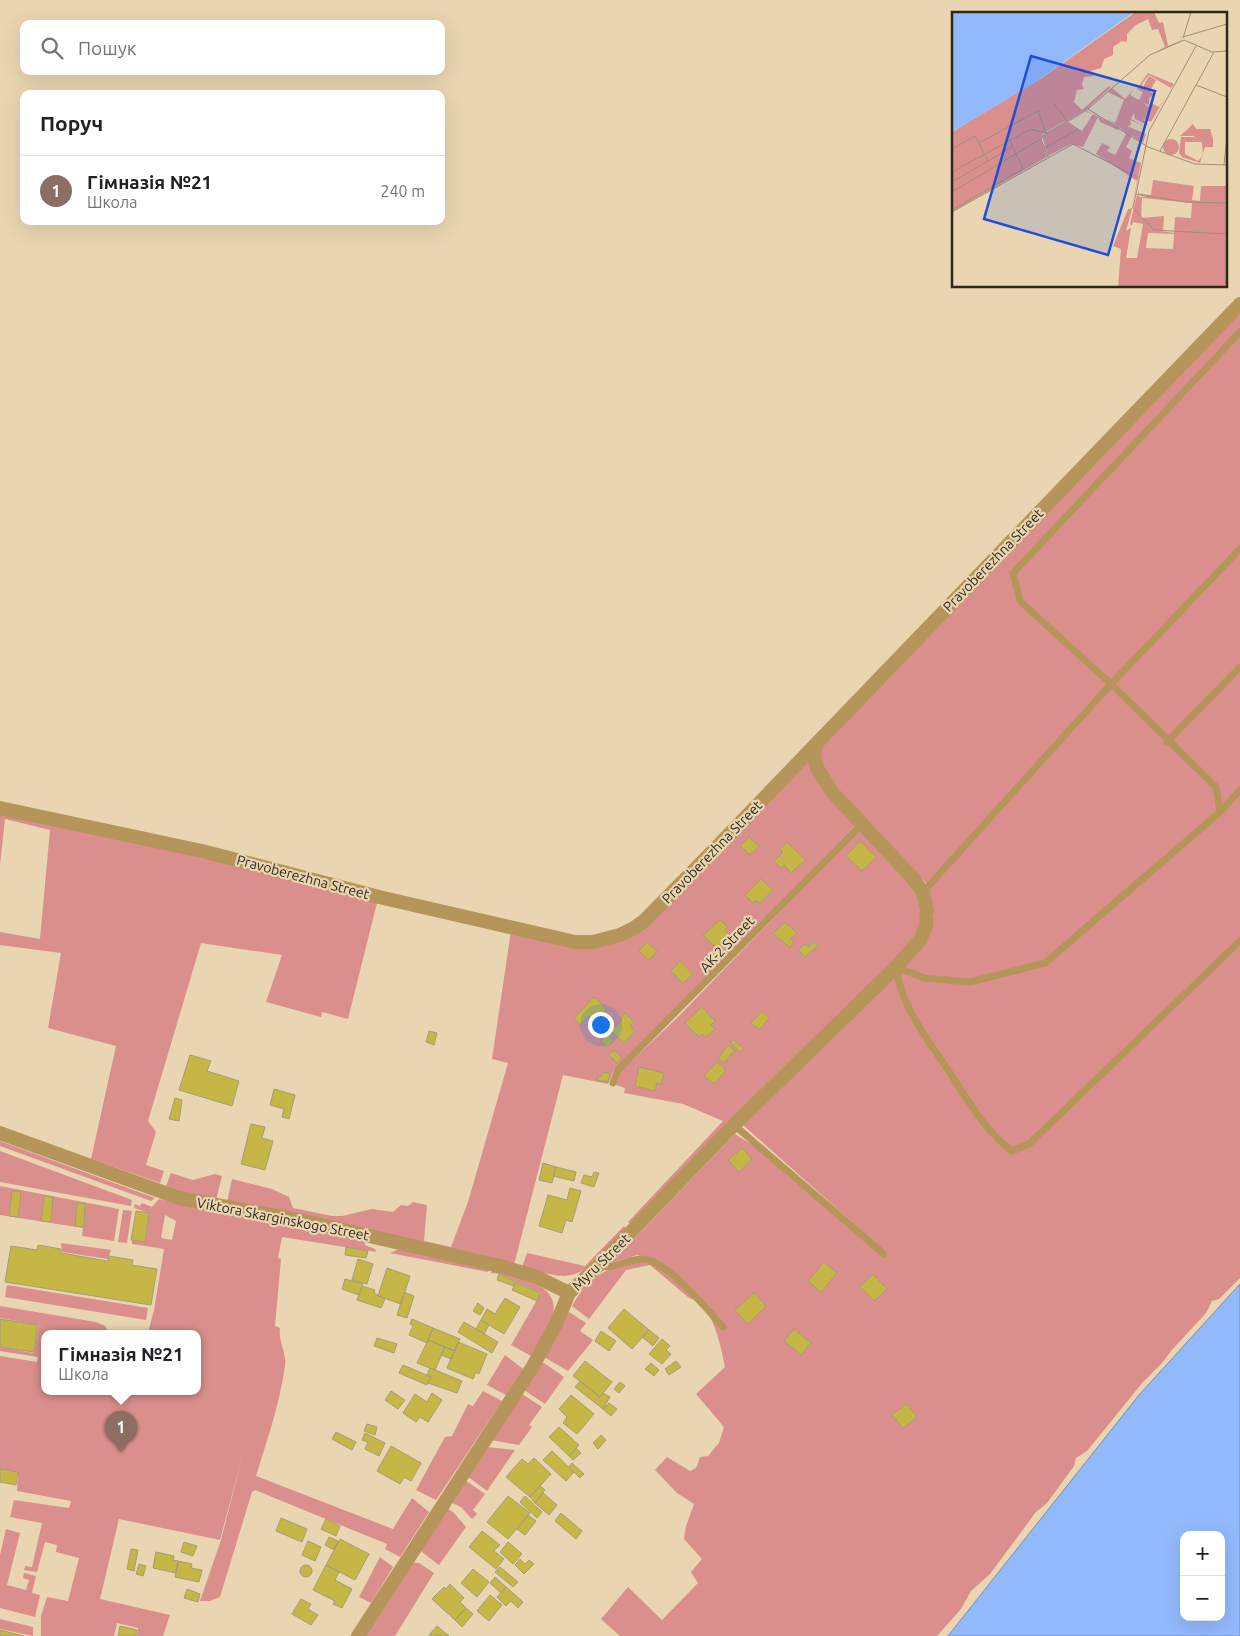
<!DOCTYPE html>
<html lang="uk">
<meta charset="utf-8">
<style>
:root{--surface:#fff;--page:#f6f6f6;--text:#202124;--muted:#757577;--line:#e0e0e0;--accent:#7c3aed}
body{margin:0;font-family:Ubuntu,sans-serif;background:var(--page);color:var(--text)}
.controls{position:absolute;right:15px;bottom:15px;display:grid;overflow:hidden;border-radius:10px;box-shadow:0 5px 20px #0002}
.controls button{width:45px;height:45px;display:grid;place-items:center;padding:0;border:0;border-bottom:1px solid var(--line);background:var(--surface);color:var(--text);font:25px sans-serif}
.you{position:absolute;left:600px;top:1024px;width:18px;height:18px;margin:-12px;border:4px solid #fff;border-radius:50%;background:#1a73e8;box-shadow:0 0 0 8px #1a73e833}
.badge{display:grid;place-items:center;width:32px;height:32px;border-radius:50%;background:var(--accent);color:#fff;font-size:16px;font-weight:700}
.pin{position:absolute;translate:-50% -41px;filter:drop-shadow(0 1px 2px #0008)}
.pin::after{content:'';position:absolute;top:26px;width:18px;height:15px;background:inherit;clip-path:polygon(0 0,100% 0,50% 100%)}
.popup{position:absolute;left:41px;top:1330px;width:160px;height:65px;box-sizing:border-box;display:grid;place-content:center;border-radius:10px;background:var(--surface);filter:drop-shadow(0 1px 4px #0005);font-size:16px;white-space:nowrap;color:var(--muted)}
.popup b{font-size:19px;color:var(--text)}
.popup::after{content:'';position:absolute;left:50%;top:100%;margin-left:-10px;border:10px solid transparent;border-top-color:var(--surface)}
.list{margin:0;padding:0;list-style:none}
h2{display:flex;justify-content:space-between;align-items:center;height:65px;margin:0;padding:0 20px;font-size:21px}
h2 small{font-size:16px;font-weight:400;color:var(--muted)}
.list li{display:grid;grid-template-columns:32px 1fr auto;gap:15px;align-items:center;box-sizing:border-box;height:70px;padding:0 20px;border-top:1px solid var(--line)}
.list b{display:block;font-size:19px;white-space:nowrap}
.list p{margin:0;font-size:16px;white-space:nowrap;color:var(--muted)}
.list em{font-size:16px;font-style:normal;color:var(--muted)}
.icon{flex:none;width:28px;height:28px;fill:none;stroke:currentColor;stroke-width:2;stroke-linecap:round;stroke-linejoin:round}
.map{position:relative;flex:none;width:1240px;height:1636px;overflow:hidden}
.search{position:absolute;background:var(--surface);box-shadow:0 5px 20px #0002;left:20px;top:20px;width:425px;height:55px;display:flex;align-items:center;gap:12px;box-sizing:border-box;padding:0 18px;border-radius:10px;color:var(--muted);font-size:19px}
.panel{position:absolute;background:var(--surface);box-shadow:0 5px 20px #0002;left:20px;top:90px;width:425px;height:135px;border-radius:10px}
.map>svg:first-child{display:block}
.green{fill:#da8f8c;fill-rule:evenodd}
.water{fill:#93b9fd;stroke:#758eb9;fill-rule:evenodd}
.building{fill:#c5b646;stroke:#a29e78}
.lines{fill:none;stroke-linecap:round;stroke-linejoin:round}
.service{stroke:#b5955a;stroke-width:7}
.minor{stroke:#b5955a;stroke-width:14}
.labels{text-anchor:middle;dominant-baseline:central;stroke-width:4.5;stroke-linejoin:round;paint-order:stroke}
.street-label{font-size:14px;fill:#2f281a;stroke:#e9d5b1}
.inset-road{fill:none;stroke:#9f9075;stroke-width:1}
.view{fill:#1d4ed8;fill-opacity:0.15;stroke:#1d4ed8;stroke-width:2.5}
.inset-edge{fill:none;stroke:#2f281a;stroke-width:2.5}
</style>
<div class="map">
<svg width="1240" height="1636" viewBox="0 0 1240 1636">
<rect width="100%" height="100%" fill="#e9d5b1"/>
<path class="green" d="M1240 312V1278L1219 1299 1212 1301 1206 1313 1171 1351 1162 1363 1143 1382 1087 1451 1076 1458 1074 1466 1047 1503 1036 1512 990 1574 971 1591 961 1609 937 1636H620L601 1619 628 1587 662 1620 698 1583 691 1572 702 1559 684 1539 686 1526 694 1504 677 1493 655 1470 667 1457 690 1471 696 1468 700 1457 708 1456 719 1443 724 1427 696 1394 725 1367C721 1347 713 1303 689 1298L650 1265 626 1270 589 1319 572 1306C589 1275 616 1260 652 1262L699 1301 646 1257 637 1255 611 1263 735 1134 754 1146 882 1255 888 1254 743 1125 914 957 927 940 934 916 926 883 838 792 822 770 820 756 823 743Z
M810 755 855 826 614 1070 608 1084 563 1075 514 1265 227 1202 232 1179 272 1189 289 1197 293 1208 332 1216H342L372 1209 393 1212 401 1205 408 1206 413 1202 427 1205 424 1241 451 1247 468 1202 508 1063 492 1059 511 931 565 944 625 937Z
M0 810 378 899 348 1019 322 1012 321 1017 266 1002 282 955 201 943 148 1121 156 1132 146 1165 164 1171 160 1183 91 1159 116 1046 48 1028 61 953 0 945V932L40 939 50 830 5 819 0 865Z
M864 831 914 884 922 909 918 937 632 1226 628 1222 723 1121 683 1104 624 1093 625 1088 616 1085 621 1071 679 1016 856 833Z
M0 1141 155 1198 151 1201 0 1146Z
M0 1151 132 1200 131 1206 0 1182Z
M171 1173 193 1180 215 1174 222 1176 216 1200 184 1194 166 1186Z
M0 1186 119 1209 114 1241 82 1236 83 1228 0 1215Z
M159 1199 365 1241V1245L375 1249 376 1252 282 1237 278 1258 281 1259 275 1326 280 1328C278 1342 287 1353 285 1366 280 1403 267 1440 256 1476L393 1529 412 1498 429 1512 400 1557 385 1549 387 1544 255 1490 252 1492 220 1597 210 1601H200L221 1540 244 1450 220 1540 119 1519 100 1599 170 1615 163 1636H137L138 1628 117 1623 114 1636H41V1616L47 1597 68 1601 79 1558 56 1552 57 1545 45 1542 37 1572 24 1570 25 1566 32 1567 42 1523 10 1517 14 1500 69 1508 71 1501 17 1491 18 1472 0 1469V1356L37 1362 38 1357 0 1351V1347L34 1353 39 1325 0 1318V1306L96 1322 105 1326 109 1333H45V1391H197V1333H148L154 1310 164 1249 132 1244V1240L145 1242 149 1213 134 1208 135 1204 140 1206 142 1203 152 1207ZM165 1215 176 1221 172 1240 161 1238Z
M123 1210 132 1211 127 1243 118 1242Z
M624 1226 627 1230C610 1247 591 1274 565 1276 551 1276 536 1270 522 1267L527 1253 585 1266Z
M61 1243 111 1250 108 1259 62 1252Z
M399 1249 489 1270 488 1272 390 1253Z
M492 1270C513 1276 560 1282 553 1314 550 1328 538 1343 531 1356L511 1345 541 1293 500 1274 491 1273Z
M7 1285 148 1308 146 1320 5 1297Z
M569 1312 586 1323 580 1331 593 1340 568 1371 544 1357Z
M505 1355 523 1369 506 1395 487 1385Z
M541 1361 564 1377 545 1404 524 1390Z
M483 1391 502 1401 436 1500 416 1490 445 1437 452 1436 468 1404 473 1406Z
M522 1394 542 1407 529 1425 532 1427 519 1445 491 1440Z
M487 1447 515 1450 487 1491 467 1476Z
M465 1480 485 1494 473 1510 477 1514 472 1519 461 1507 450 1502Z
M446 1507 454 1513 466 1527 439 1565 422 1552 420 1548Z
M6 1529 20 1533 7 1585 26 1590 29 1580 23 1578 24 1573 36 1576 32 1593 40 1595 35 1617 0 1608V1555Z
M380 1557 393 1567 371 1603 359 1597Z
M411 1562 419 1563 434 1573 395 1636H365Z
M0 1619 33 1627V1636L0 1629Z"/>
<path class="water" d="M1240 1284V1636H948L1139 1395ZM1184 1535H1221V1617H1184Z"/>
<path class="building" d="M749 837 759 846 750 855 740 846Z
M860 841 876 857 862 871 846 856Z
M787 842 805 860 791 873 784 865 781 868 774 861 783 852 780 849Z
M761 879 773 890 760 903 756 900 753 903 745 895Z
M720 920 728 927 725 930 730 935 716 948 703 935Z
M785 922 797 933 790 939 794 942 790 947 773 934Z
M647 942 657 951 649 960 639 951Z
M814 942 818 946 805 957 798 950 805 944 808 947Z
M680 961 693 974 683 983 671 971Z
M594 997 607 1009 595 1021 589 1016 580 1025 574 1018Z
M702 1007 715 1021 711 1025 715 1029 706 1037 702 1034 699 1037 685 1023Z
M762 1011 769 1018 759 1030 751 1023Z
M625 1013 634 1022 630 1026 635 1032 624 1043 611 1031 622 1020 621 1018Z
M429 1031 437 1033 434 1045 426 1042Z
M607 1034 614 1040 607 1047 601 1041Z
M733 1039 744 1049 740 1052 731 1043Z
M728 1045 735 1050 724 1063 718 1058Z
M614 1050 622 1058 617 1063 609 1055Z
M190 1055 211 1061 207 1071 239 1081 232 1106 179 1090Z
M717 1062 726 1070 714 1084 704 1076Z
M639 1067 664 1073 661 1084 657 1083 655 1091 635 1086Z
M602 1072 610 1073 608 1082 597 1080V1077H601Z
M274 1089 295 1095 289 1119 282 1117 284 1109 270 1105Z
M175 1098 182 1100 179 1121 169 1119Z
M251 1124 265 1127 262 1138 273 1141 265 1170 241 1164Z
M742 1148 752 1159 739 1172 728 1160Z
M543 1163 556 1167 552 1183 539 1180Z
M556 1167 576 1172 574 1181 553 1176Z
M594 1172 599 1173 594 1187 581 1183 584 1175 592 1177Z
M570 1188 581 1191 572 1222 566 1220 562 1233 539 1226 548 1195 567 1200Z
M12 1191 21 1192 18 1217 9 1216Z
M44 1196 53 1197 51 1222 41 1221Z
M77 1203H85L84 1227 75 1226Z
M136 1211 149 1213 145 1242 131 1240Z
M38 1245 61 1249V1253L108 1261 109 1256 133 1260 132 1265 157 1269 151 1305 5 1282 11 1246 37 1250Z
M346 1247 368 1251 366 1258 345 1255Z
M358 1259 373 1264 367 1284 352 1280Z
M824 1262 837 1273 821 1292 808 1281Z
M387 1268 410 1276 401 1304 378 1296Z
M499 1274 516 1282 514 1286 497 1280Z
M873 1274 887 1289 874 1301 860 1287Z
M345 1279 363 1284 359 1295 342 1289Z
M516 1282 540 1293 537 1301 512 1290Z
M362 1286 375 1290 374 1293 385 1299 381 1308 357 1300Z
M404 1292 414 1296 407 1318 397 1315Z
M754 1293 766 1306 748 1324 735 1310Z
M505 1298 520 1307 504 1334 481 1320 487 1309 495 1314Z
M478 1303 484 1308 480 1315 473 1311Z
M624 1309 649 1330 632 1349 608 1328Z
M0 1319 38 1325 34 1352 0 1347Z
M412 1319 433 1328 427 1343 409 1335 413 1326 410 1324Z
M481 1320 489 1325 484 1334 476 1329Z
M464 1322 498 1342 492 1353 458 1332Z
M433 1328 460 1339 455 1351 428 1340Z
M794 1329 811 1343 801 1355 784 1341Z
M649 1330 659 1338 653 1346 642 1337Z
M601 1331 616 1341 609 1351 595 1341Z
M377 1338 397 1344 394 1353 374 1346Z
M662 1339 670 1346 666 1350 671 1354 662 1364 649 1354Z
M428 1340 445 1347 435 1370 417 1363Z
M458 1342 487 1354 479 1374 476 1372 473 1379 447 1368Z
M445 1347 455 1351 451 1359 441 1355Z
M585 1361 612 1382 600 1397 573 1376Z
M676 1361 681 1367 669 1375 665 1369Z
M651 1363 659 1370 654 1376 645 1369Z
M403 1365 431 1377 427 1385 399 1373Z
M430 1368 462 1381 457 1393 428 1383 431 1377 427 1375Z
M580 1381 600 1397 603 1393 610 1397 603 1409 575 1387Z
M620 1382 625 1386 619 1393 614 1389Z
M391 1391 405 1400 398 1409 385 1400Z
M432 1393 442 1400 428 1422 420 1417 416 1422 403 1413 415 1394 427 1402Z
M571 1395 594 1414 577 1434 563 1423 567 1417 559 1409Z
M609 1403 617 1409 611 1416 603 1409Z
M906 1404 917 1417 903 1428 892 1415Z
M367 1424 377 1427 375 1435 364 1431Z
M559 1427 579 1445 569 1456 549 1437Z
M336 1432 356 1442 352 1450 332 1439Z
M365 1433 385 1443 379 1456 365 1449 368 1442 362 1440Z
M601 1435 606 1440 598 1449 593 1443Z
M391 1446 421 1463 411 1481 404 1477 400 1484 377 1471Z
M576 1448 581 1453 573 1460 569 1456Z
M552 1451 574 1472 566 1481 543 1460Z
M534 1458 551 1474 530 1497 506 1477 522 1459 528 1464Z
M572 1463 584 1474 580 1478 569 1467Z
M0 1469 18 1472 16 1485 0 1482Z
M540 1486 545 1490 535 1503 530 1497Z
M543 1493 557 1505 549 1515 535 1503Z
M508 1496 530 1513 508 1539 487 1522Z
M525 1496 542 1512 537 1518 520 1502Z
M561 1513 582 1531 576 1539 555 1521Z
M528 1515 536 1521 525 1535 517 1529Z
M281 1518 307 1529 302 1542 276 1531Z
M326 1519 340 1526 336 1536 321 1529Z
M482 1531 500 1545 494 1551 504 1559 496 1569 469 1547Z
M329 1537 338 1541 334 1550 325 1545Z
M340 1539 369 1554 355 1580 326 1565Z
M308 1541 321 1547 315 1561 302 1555Z
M184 1542 197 1546 193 1556 181 1552Z
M508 1542 522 1554 513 1564 500 1552Z
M131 1549 138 1550 134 1571 127 1569Z
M156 1552 174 1556 173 1560 178 1561 176 1573 153 1568Z
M520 1559 525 1564 529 1560 534 1564 524 1574 515 1565Z
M178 1561 192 1564 191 1568 202 1570 199 1582 175 1577Z
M139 1564 146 1566 143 1576 136 1574Z
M300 1571a6 6 0 1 1 12 0a6 6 0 1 1-12 0Z
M326 1565 339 1572 335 1580 352 1589 342 1608 333 1604 335 1601 313 1590Z
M500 1567 518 1582 513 1587 495 1572Z
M473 1569 489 1582 477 1597 461 1583Z
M495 1577 506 1587 501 1593 490 1583Z
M450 1584 464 1598 460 1602 466 1608 455 1620 432 1599 444 1587 446 1589Z
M506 1587 523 1602 518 1608 511 1601 506 1606 497 1597Z
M187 1589 200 1594 198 1602 184 1598Z
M490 1595 502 1605 489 1621 477 1611Z
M301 1599 311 1604 308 1609 318 1615 311 1625 292 1614Z
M466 1608 473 1614 462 1627 455 1620Z
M120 1626 137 1630 136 1636H118Z
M437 1626 449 1636 429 1635Z
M0 1630 24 1636H0Z"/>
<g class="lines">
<path class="service" d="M1167 742 1240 667
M1240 790 1220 812 1045 963 970 982 924 978 896 967C898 980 901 992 907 1004 918 1029 935 1050 950 1073 968 1100 985 1131 1012 1151L1029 1144 1240 941
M1220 812 1216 787 1111 684 1020 601 1013 573 1240 332
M923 892 1111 684 1240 549
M613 1083 618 1070 862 824
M734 1125 884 1254
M599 1266C614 1270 628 1258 644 1259 667 1261 708 1310 723 1327"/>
<path class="minor" d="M0 808 202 851 379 897 575 942H593L620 935 634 928 644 921 713 851 1240 304
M0 1133 179 1198 313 1223 504 1267 537 1277 569 1293
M358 1636 533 1366 556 1324 569 1293 598 1266 734 1125 896 967 920 940 926 926 927 910 923 892 911 876 832 792 817 768 814 755 816 745"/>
</g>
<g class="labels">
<g class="street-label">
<text transform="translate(993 560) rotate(-46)">Pravoberezhna Street</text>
<text transform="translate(712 852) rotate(-46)">Pravoberezhna Street</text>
<text transform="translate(303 877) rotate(15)">Pravoberezhna Street</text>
<text transform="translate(727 944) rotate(-46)">AK-2 Street</text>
<text transform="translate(283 1219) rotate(11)">Viktora Skarginskogo Street</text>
<text transform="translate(601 1262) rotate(-44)">Myru Street</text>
</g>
</g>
<g transform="translate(952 12)">
<rect width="275" height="275" fill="#e9d5b1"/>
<path d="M202 0 207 11 211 10 216 34 228 29 232 17 228 30 202 41 213 35 206 17 200 18 196 7 184 13 175 22V30L170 29 161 35V43L152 47 149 56 139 59 142 64 132 65 130 73 132 77 125 78 122 90 130 98 157 74 158 76 135 97 90 122 89 128 95 145 0 200V120L90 66 182 1ZM196 61 222 72 219 76 197 63 190 72V77L197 64 204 68 198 79 203 83 199 90 200 84 197 86V93L192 91 196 95 199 91 207 95 213 86 199 110 191 107 197 114 183 107 182 101 179 107 192 114 178 108 179 113 175 114 194 122 191 131 154 107 163 111 172 88 156 80 160 76 173 87 182 77 178 83 187 88 191 80 185 77ZM134 99 140 101 133 100 116 110 130 119 141 102 168 116 166 118 148 110 146 105 131 135 119 132 96 144 90 124ZM241 112 244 117H258L261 127V135H253L248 151 230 145 227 141 229 125H242L245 129 242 124H228ZM233 130H250L251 143 246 149 233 142ZM169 117 180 124 174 135 180 139 177 146 189 151 180 197 174 219 179 216 174 246H185L191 212 181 210 180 214 178 212 185 183 188 185H194L186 183V178L187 182 199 183 201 168 242 174 240 188 248 189 249 174H275V275H166L169 237 161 234 176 197 180 196 185 169 144 142 150 131 158 135 155 139 163 143 174 122ZM190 186 240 191 239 206 223 205 222 221 202 218 211 219 212 204 189 206ZM196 221 222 222 221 237 194 236ZM211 135a8 8 0 1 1 16 0a8 8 0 1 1-16 0Z" fill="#da8f8c" fill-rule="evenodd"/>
<path d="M0 0H182L82 71 0 120Z" fill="#93b9fd"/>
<path class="inset-road" d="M231 25 275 12M231 26 239 0M244 34 197 119 181 196 202 218 275 222M244 73 275 85M103 92 115 109M136 97 196 135 243 152 275 153M27 131 86 99 94 121M93 136 126 117M0 137 23 124 36 149M208 139 262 40M96 145 89 127 91 123 136 97 198 43 232 28 260 40 275 39M272 153 275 125M0 160 79 117 94 121M0 170 60 135M0 180 89 127M184 182 234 190 275 191M0 198 71 157 57 127M0 200 121 132 187 166"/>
<path class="view" d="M79 44 203 79 156 243 32 207Z"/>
<rect width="275" height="275" class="inset-edge"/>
</g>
</svg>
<div class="controls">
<button>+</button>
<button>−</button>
</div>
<div class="you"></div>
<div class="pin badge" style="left:121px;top:1452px;background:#8d6e63">1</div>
<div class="popup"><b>Гімназія №21</b>Школа</div>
<div class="search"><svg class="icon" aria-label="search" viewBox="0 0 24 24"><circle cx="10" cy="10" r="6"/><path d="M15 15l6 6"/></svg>Пошук</div>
<section class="panel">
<h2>Поруч<small></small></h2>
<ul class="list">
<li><span class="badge" style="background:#8d6e63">1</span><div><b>Гімназія №21</b><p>Школа</p></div><em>240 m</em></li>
</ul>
</section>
</div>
